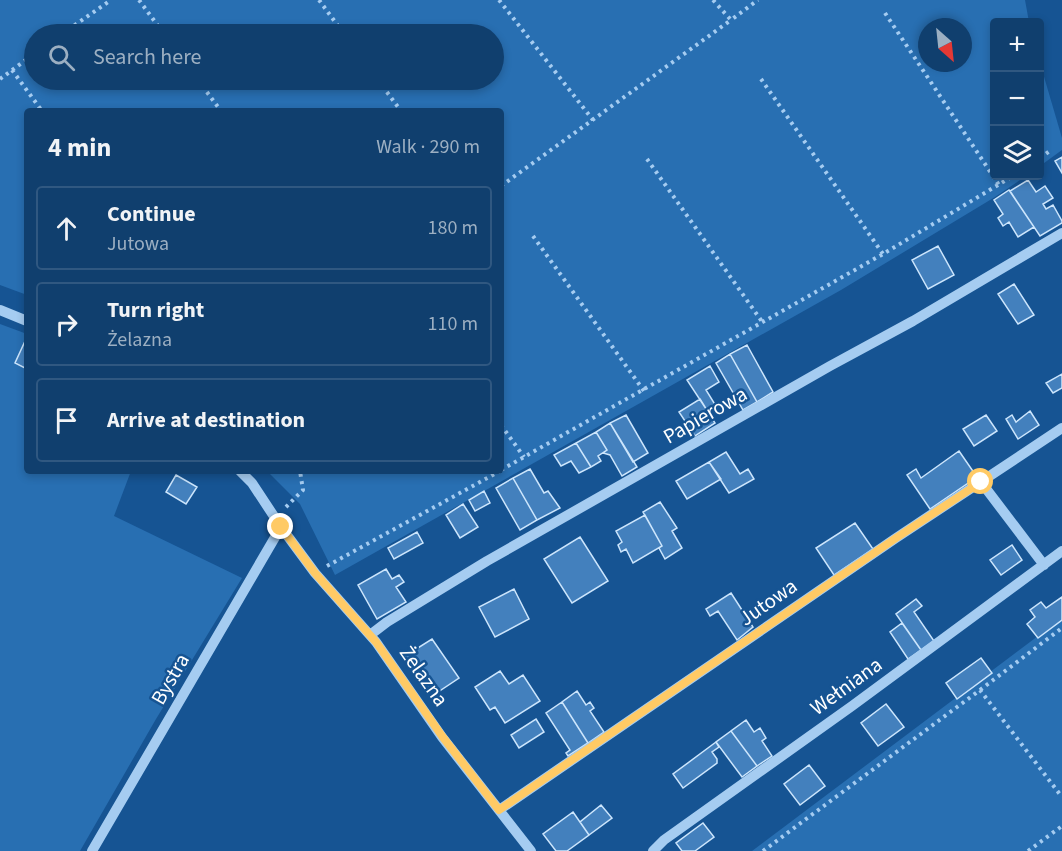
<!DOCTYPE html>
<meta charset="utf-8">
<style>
:root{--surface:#103f6e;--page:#194673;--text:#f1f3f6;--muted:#9cafc2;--line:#305881}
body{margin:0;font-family:"Source Sans 3",sans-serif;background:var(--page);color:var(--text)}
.controls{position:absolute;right:18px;top:18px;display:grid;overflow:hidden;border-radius:6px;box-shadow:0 3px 9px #0003}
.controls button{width:54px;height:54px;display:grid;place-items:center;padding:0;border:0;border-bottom:2px solid var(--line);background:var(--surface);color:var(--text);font:30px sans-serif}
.compass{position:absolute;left:918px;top:18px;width:54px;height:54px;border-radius:50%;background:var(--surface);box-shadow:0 3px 9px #0003;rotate:153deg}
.stop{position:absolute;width:18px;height:18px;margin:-14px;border:4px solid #ffca65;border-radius:50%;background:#fff}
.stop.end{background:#ffca65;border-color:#fff;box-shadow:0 2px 6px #0008}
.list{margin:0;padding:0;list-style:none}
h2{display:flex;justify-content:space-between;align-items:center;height:78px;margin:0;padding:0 24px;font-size:26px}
h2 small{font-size:20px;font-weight:400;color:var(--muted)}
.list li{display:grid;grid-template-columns:39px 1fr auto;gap:18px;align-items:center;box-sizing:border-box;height:84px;margin:0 12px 12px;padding:0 12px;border:2px solid var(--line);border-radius:6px}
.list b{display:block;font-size:22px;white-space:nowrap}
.list p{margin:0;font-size:20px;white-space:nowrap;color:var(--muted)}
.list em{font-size:20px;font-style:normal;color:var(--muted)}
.icon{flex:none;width:33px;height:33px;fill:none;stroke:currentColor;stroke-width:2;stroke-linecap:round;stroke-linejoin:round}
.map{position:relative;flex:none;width:1062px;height:851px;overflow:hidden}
.search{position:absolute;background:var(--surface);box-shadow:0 3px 9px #0003;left:24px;top:24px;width:480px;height:66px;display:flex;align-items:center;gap:15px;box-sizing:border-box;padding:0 21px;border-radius:33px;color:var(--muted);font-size:22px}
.panel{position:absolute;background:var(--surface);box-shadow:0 3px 9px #0003;left:24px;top:108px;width:480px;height:366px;border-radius:6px}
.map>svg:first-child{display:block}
.green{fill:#286fb2;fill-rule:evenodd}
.building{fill:#4380bd;stroke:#cce5fc;stroke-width:1.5}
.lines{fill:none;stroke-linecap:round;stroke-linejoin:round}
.path{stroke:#a5ccf1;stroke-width:4;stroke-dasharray:3 4.5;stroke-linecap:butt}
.minor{stroke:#a5ccf1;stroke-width:10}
.route{stroke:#ffca65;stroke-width:8}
.labels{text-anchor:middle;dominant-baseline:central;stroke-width:5;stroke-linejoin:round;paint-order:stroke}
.street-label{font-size:21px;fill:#fff;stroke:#165493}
</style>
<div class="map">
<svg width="1062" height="851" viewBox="0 0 1062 851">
<rect width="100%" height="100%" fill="#165493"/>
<path class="green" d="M0 0H1025L1029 22H994V176H1026L995 197 841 290 335 575 300 504 267 471H501V111H27V295L0 285ZM927 27H963V63H927ZM34 34H494V80H34Z
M1040 63 1062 138V150L1040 166Z
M0 324 27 334V471H131L114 516 242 578 156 719 80 851H0Z
M1062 618V851H752Z"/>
<path class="building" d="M1062 157V173L1055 161Z
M1028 180 1036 192 1045 186 1053 198 1043 204 1046 209 1053 205 1062 221V223L1040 236 1010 191Z
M1009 190 1034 227 1018 237 1009 222 1003 226 998 218 1003 214 994 200Z
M938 246 954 275 928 289 912 260Z
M1014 284 1034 315 1018 324 998 294Z
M26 339 27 340V369L15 363Z
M747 345 773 392 757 402 730 354Z
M730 354 757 402 743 410 716 363Z
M710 366 719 382 706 390 716 406 708 412 687 380Z
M1062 374V388L1053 393 1046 383Z
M700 399 715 423 695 436 679 412Z
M1030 411 1039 425 1018 439 1006 419 1012 415 1016 422Z
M626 415 648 453 633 462 610 423Z
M986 415 997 431 974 446 963 429Z
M610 423 637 467 622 476 610 455 603 453 607 450 596 432Z
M596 432 607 450 598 456 601 461 591 467 576 443Z
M576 443 591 467 579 473 571 461 561 466 554 455Z
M959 451 977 477 930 509 907 475 916 469 921 478Z
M726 452 740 474 748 469 754 479 729 493 709 462Z
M709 462 721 479 687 499 676 481Z
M530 469 544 493 548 491 560 508 537 520 513 478Z
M176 475 197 487 186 504 166 492Z
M513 478 537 520 520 530 496 488Z
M484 491 490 503 475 511 469 500Z
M660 502 677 528 672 531 682 548 665 559 659 548 662 546 643 512Z
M463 504 478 527 460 538 446 515Z
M645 515 662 546 633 563 626 549 621 552 618 545 622 542 616 531Z
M855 523 873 549 834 575 816 548Z
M417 532 423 543 394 559 388 548Z
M580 537 608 581 572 603 544 559Z
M1012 545 1022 560 1001 575 990 560Z
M386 569 392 579 399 575 404 582 396 587 406 602 377 619 358 585Z
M514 589 529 619 495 637 479 607Z
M731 593 753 627 737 640 718 611 710 616 706 609Z
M1062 597V620L1038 638 1027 624 1035 617 1030 610 1041 602 1046 608Z
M916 599 922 606 914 612 934 641 921 650 896 614Z
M902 623 921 650 908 659 890 632Z
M432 639 459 678 432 696 405 656Z
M981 658 992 673 957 699 946 683Z
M500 671 509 684 523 675 540 701 505 723 495 707 490 710 475 687Z
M577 691 586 705 590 702 594 708 590 711 604 732 588 743 562 702Z
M562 702 588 743 568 756 566 753 570 750 546 713Z
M886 704 904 727 878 746 861 723Z
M536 719 544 732 519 748 511 735Z
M746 720 754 732 760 728 766 738 762 741 772 756 757 766 731 731Z
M731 731 757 766 742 777 716 742Z
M716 742 719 747 712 752 717 759V763L683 788 673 774Z
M809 765 825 786 800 805 784 784Z
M601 805 612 818 589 835 580 822Z
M573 812 589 835 567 851H556L543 834Z
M703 823 714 837 695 851H682L676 843Z"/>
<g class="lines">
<path class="path" d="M139 0 164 34
M319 0 344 34
M499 0 593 120
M713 0 731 20 758 0
M885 13 999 185
M62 34 111 0
M12 70 42 111
M0 79 34 54
M761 79 883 254
M198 80 221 111
M378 80 401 111
M1040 158 1051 150
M647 159 763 323
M501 186 731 20
M533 236 644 391
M501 425 524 457
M501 470 883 254 1013 176
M286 507 303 490 300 471
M327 566 500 471
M980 690 1062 628
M763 851 980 690 1062 797
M1028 851 1062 826"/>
<path class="minor" d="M0 310 27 321
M240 471 252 483 281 527 315 573 376 642 442 737 531 851
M981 482 1044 565
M370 635 387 622 487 561 830 366 913 321 1062 233
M499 810 896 538 1062 428
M92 851 281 527
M653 851 664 840 852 706 1062 551"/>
</g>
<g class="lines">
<path class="route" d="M281 527 315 573 376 642 442 736 499 810 896 538 981 482"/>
</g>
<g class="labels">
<g class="street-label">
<text transform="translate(705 415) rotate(-30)">Papierowa</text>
<text transform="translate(768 602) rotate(-35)">Jutowa</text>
<text transform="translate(424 676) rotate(55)">Żelazna</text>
<text transform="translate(170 679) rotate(-60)">Bystra</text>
<text transform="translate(846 686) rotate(-36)">Wełniana</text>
</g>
</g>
</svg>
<div class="controls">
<button>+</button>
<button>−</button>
<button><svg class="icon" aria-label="layers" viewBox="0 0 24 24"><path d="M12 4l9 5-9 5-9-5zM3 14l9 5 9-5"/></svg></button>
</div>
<svg class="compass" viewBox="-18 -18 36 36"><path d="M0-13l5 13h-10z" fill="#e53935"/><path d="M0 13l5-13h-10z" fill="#9cafc2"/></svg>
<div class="stop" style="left:981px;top:482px"></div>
<div class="stop end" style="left:281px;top:527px"></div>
<div class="search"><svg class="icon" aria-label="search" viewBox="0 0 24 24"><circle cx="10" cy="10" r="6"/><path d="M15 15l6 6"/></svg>Search here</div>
<section class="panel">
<h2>4 min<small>Walk · 290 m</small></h2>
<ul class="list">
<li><svg class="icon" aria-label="ahead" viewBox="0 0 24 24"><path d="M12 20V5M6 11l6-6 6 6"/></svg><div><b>Continue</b><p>Jutowa</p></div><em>180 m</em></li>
<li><svg class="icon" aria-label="right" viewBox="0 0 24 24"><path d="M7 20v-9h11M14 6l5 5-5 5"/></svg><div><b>Turn right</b><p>Żelazna</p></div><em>110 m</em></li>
<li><svg class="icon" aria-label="arrive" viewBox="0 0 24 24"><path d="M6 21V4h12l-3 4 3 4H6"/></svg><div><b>Arrive at destination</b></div></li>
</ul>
</section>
</div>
